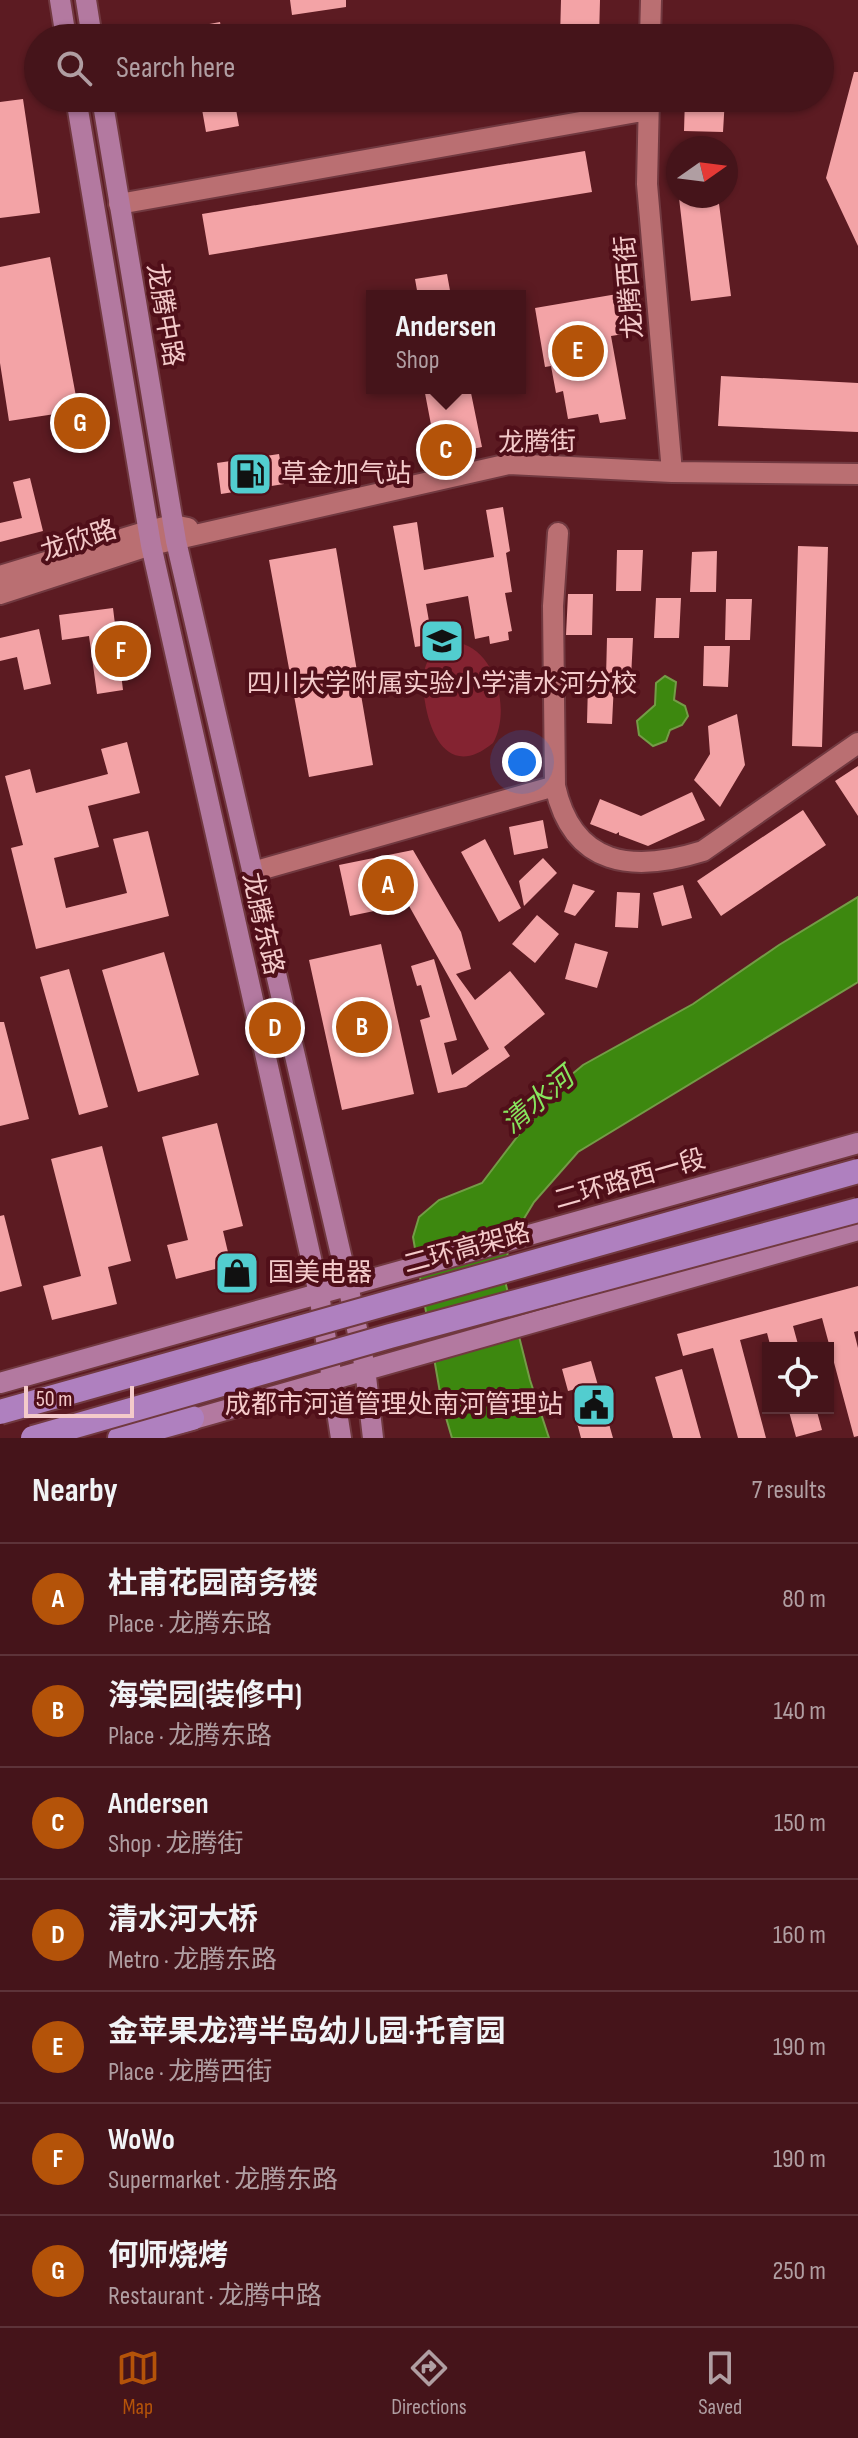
<!DOCTYPE html>
<meta charset="utf-8">
<style>
:root{--surface:#45141a;--page:#4f2127;--text:#f1f3f6;--muted:#b09ea2;--line:#5d3339;--accent:#b45309}
body{margin:0;font-family:"Sofia Sans Condensed","Noto Sans SC",sans-serif;background:var(--page);color:var(--text)}
.controls{position:absolute;right:24px;bottom:24px;display:grid;overflow:hidden;border-radius:0px;box-shadow:0 2px 6px #0004}
.controls button{width:72px;height:72px;display:grid;place-items:center;padding:0;border:0;border-bottom:2px solid var(--line);background:var(--surface);color:var(--text);font:40px sans-serif}
.compass{position:absolute;left:666px;top:136px;width:72px;height:72px;border-radius:50%;background:var(--surface);box-shadow:0 2px 6px #0004;rotate:76deg}
.scale{position:absolute;left:24px;bottom:20px;width:110px;box-sizing:border-box;padding-left:8px;border:4px solid #f4caca;border-top:0;font-size:22px;line-height:28px;white-space:nowrap;color:#f4caca;-webkit-text-stroke:6px #500f19;paint-order:stroke}
.you{position:absolute;left:522px;top:762px;width:28px;height:28px;margin:-20px;border:6px solid #fff;border-radius:50%;background:#1a73e8;box-shadow:0 0 0 12px #1a73e833}
.badge{display:grid;place-items:center;width:52px;height:52px;border-radius:50%;background:var(--accent);color:#fff;font-size:26px;font-weight:700}
.pin{position:absolute;translate:-50% -50%;border:4px solid #fff;box-shadow:0 2px 8px #0006}
.popup{position:absolute;left:366px;top:290px;width:160px;height:104px;box-sizing:border-box;display:grid;place-content:center;border-radius:0px;background:var(--surface);filter:drop-shadow(0 2px 6px #0005);font-size:26px;white-space:nowrap;color:var(--muted)}
.popup b{font-size:30px;color:var(--text)}
.popup::after{content:'';position:absolute;left:50%;top:100%;margin-left:-16px;border:16px solid transparent;border-top-color:var(--surface)}
.list{margin:0;padding:0;list-style:none}
h2{display:flex;justify-content:space-between;align-items:center;height:104px;margin:0;padding:0 32px;font-size:34px}
h2 small{font-size:26px;font-weight:400;color:var(--muted)}
.list li{display:grid;grid-template-columns:52px 1fr auto;gap:24px;align-items:center;box-sizing:border-box;height:112px;padding:0 32px;border-top:2px solid var(--line)}
.list b{display:block;font-size:30px;white-space:nowrap}
.list p{margin:0;font-size:26px;white-space:nowrap;color:var(--muted)}
.list em{font-size:26px;font-style:normal;color:var(--muted)}
.icon{flex:none;width:44px;height:44px;fill:none;stroke:currentColor;stroke-width:2;stroke-linecap:round;stroke-linejoin:round}
.map{position:relative;flex:none;width:858px;height:1438px;overflow:hidden}
.search{position:absolute;background:var(--surface);box-shadow:0 2px 6px #0004;left:24px;right:24px;top:24px;height:88px;display:flex;align-items:center;gap:20px;box-sizing:border-box;padding:0 28px;border-radius:44px;color:var(--muted);font-size:30px}
.sheet{height:888px;background:var(--surface)}
nav{display:flex;justify-content:space-around;align-items:center;box-sizing:border-box;height:112px;border-top:2px solid var(--line);background:var(--surface);font-size:22px;color:var(--muted)}
nav a{display:grid;justify-items:center;gap:4px}
nav .on{color:var(--accent)}
.map>svg:first-child{display:block}
.green{fill:#842331}
.water{fill:#3d880f;stroke:#749c47;stroke-width:2}
.building{fill:#f3a3a6}
.lines{fill:none;stroke-linecap:round;stroke-linejoin:round}
.minor-casing{stroke:#713940;stroke-width:24}
.major-casing{stroke:#713940;stroke-width:24}
.highway-casing{stroke:#713940;stroke-width:28}
.minor{stroke:#ba6f72;stroke-width:20}
.major{stroke:#b379a0;stroke-width:20}
.highway{stroke:#af80bf;stroke-width:24}
.highway-bridge-casing{stroke:#713940;stroke-width:28;stroke-linecap:butt}
.highway-bridge{stroke:#af80bf;stroke-width:24}
.labels{text-anchor:middle;dominant-baseline:central;stroke-width:8;stroke-linejoin:round;paint-order:stroke}
.street-label{font-size:26px;fill:#f4caca;stroke:#500f19}
.poi-label{font-size:26px;fill:#f4caca;stroke:#500f19;text-anchor:start}
.water-label{font-size:28px;font-style:italic;fill:#87e55e;stroke:#500f19}
</style>
<div class="map">
<svg width="858" height="1438" viewBox="0 0 858 1438">
<rect width="100%" height="100%" fill="#5c1b22"/>
<path class="green" d="M459 643C497 651 511 712 493 743 452 777 431 740 425 702 420 672 424 647 459 643Z"/>
<path class="water" d="M665 676 676 682 674 700 685 706 688 716 682 725 670 730 666 741 653 746 639 735 637 721 655 705 656 683Z
M858 897V982L578 1152 534 1202 508 1245 506 1285 530 1380 549 1438H452L442 1404 413 1237 419 1217 439 1200 482 1183 552 1091 583 1065 693 1004 779 945Z"/>
<path class="building" d="M290 0H346V7L292 15Z
M561 0H600L599 38H560Z
M220 22 223 38H190L188 28Z
M854 72H858V246L826 178Z
M200 98H234L239 126 206 132Z
M685 98H725L723 132 684 131Z
M23 99 40 213 0 218V102Z
M585 151 592 192 209 255 202 214Z
M718 196 731 296 691 301 679 198Z
M50 257 83 434 60 439 55 414 9 421 0 363V267Z
M447 274 451 296H418L415 279Z
M623 293 630 333 611 336 626 419 600 423 598 414 568 419 563 391 556 393 551 366 545 367 535 308Z
M721 376 858 383V432L718 426Z
M424 388H470L482 447 437 456Z
M279 454 284 484 221 494 217 463Z
M30 478 43 531 0 542V523L22 518 13 482Z
M503 507 510 551 506 553 512 592 505 593 512 631 508 632 509 640 490 644 489 636 475 639 468 596 426 604 433 644 415 647 393 526 417 522 424 570 494 557 486 510Z
M798 546 828 547 822 747 792 746Z
M336 548 373 765 309 777 269 560Z
M617 550H643L641 591H616Z
M717 551 716 592H690L692 552Z
M568 594H593L592 635H566Z
M656 598H681L679 638H654Z
M726 599H752L750 640H725Z
M113 608 123 690 97 694 89 636 62 640 59 615Z
M39 629 51 684 24 690 17 657 0 661V638Z
M607 638H633L631 678H606Z
M704 646H730L728 687 703 686Z
M588 683H614L612 724 587 723Z
M737 714 745 765 720 807 694 780 710 754 708 726Z
M127 742 140 793 88 806 99 847 54 858 66 908 127 893 113 839 148 831 169 916 36 949 11 848 23 845 5 776 30 769 36 793 108 774 101 749Z
M858 766V816L835 781Z
M692 792 705 820 648 846 619 835V832L616 834 590 824 600 799 641 816Z
M803 810 826 845 721 916 697 881Z
M543 820 548 848 514 855 509 827Z
M485 839 521 908 499 922 461 852Z
M413 850 461 932 471 969 456 974 475 1000 510 971 545 1014 504 1047 510 1056 466 1087 438 1093 420 1020 430 1017 421 985 417 986 411 966 434 959 457 1040 444 1043 452 1075 489 1049 408 904 350 916 339 865Z
M543 858 557 873 524 906 519 881Z
M573 884 595 891 575 916 564 912Z
M683 885 692 918 662 926 653 893Z
M617 892 640 893 638 928 615 927Z
M537 915 559 934 535 963 512 944Z
M575 943 608 952 597 988 565 979Z
M381 944 414 1094 342 1110 309 960Z
M164 952 199 1075 138 1092 102 970Z
M69 969 108 1107 79 1115 40 977Z
M0 1022H4L29 1119 0 1126Z
M217 1123 243 1226 223 1231 231 1265 176 1279 167 1245 188 1240 162 1137Z
M102 1146 131 1261 108 1267 117 1304 52 1320 43 1286 81 1276 51 1159Z
M4 1215 22 1286 0 1292V1216Z
M858 1286V1331L854 1332 858 1348V1436L854 1437 822 1318 793 1326 799 1348H771L767 1333 740 1340 766 1438H738L713 1348 683 1356 677 1334Z
M591 1361 613 1438H581L577 1423 589 1419 580 1388 568 1391 562 1369Z
M682 1369 701 1438H673L655 1377Z
M788 1408H816L822 1430 796 1437Z"/>
<g class="lines">
<g class="minor-casing">
<path id="minor" d="M650 38 651 0
M649 98 647 184 672 472
M119 204 648 110
M0 576 148 531 173 525 188 528
M0 594 151 545 509 464 672 472 858 474
M555 786 553 606 558 533
M253 872 555 786C573 867 633 873 703 851L858 743"/>
</g>
<g class="major-casing">
<path id="major" d="M60 0 66 38
M86 0 92 38
M76 98 151 545 319 1294 341 1438
M102 98 176 541 348 1285 365 1368 373 1438
M0 1383 858 1143
M180 1423 858 1230"/>
</g>
<g class="highway-casing">
<path id="highway" d="M120 1438 192 1418"/>
</g>
<use href="#minor" class="minor"/>
<use href="#major" class="major"/>
<use href="#highway" class="highway"/>
<g class="highway-bridge-casing">
<path id="highway-bridge" d="M0 1412 858 1171
M33 1438 390 1336 858 1210"/>
</g>
<use href="#highway-bridge" class="highway-bridge"/>
</g>
<defs>
<g id="fuel-square" transform="scale(2.3)"><rect x="-9" y="-9" width="18" height="18" rx="4" fill="#52cdcf" stroke="#500f19"/><path d="M-5.5-6h7V0h2V4h1.3V-2.5L3-4.5l.8-.8L6-3V5H2.5V1h-1V6h-7ZM-4.2-4.7v3.2H.2V-4.7Z" fill="#111"/></g>
<g id="school-square" transform="scale(2.3)"><rect x="-9" y="-9" width="18" height="18" rx="4" fill="#52cdcf" stroke="#500f19"/><path d="M0-5L7-2L0 1L-7-2ZM-4 1L0 2.5L4 1V4Q0 6-4 4Z" fill="#111"/></g>
<g id="shop-square" transform="scale(2.3)"><rect x="-9" y="-9" width="18" height="18" rx="4" fill="#52cdcf" stroke="#500f19"/><path d="M-5-2.5h2.3a2.7 3.5 0 0 1 5.4 0H5L5.5 6h-11ZM-1.5-2.5h3a1.5 2.3 0 0 0-3 0Z" fill="#111"/></g>
<g id="civic-square" transform="scale(2.3)"><rect x="-9" y="-9" width="18" height="18" rx="4" fill="#52cdcf" stroke="#500f19"/><path d="M-.6-6.5H3V-4.5H.6V-3L4-1V1h2V6H-6V1h2V-1L-.6-3ZM-1.2 2.5V6h2.4V2.5Z" fill="#111"/></g>
</defs>
<g fill-rule="evenodd">
<use href="#fuel-square" x="250" y="474"/>
<use href="#school-square" x="442" y="641"/>
<use href="#shop-square" x="237" y="1273"/>
<use href="#civic-square" x="594" y="1405"/>
</g>
<g class="labels">
<g class="street-label">
<text transform="translate(630 287) rotate(-95)">龙腾西街</text>
<text transform="translate(164 315) rotate(80)">龙腾中路</text>
<text transform="translate(537 443) rotate(-1)">龙腾街</text>
<text transform="translate(79 541) rotate(-18)">龙欣路</text>
<text transform="translate(262 924) rotate(77)">龙腾东路</text>
<text transform="translate(630 1180) rotate(-16)">二环路西一段</text>
<text transform="translate(467 1249) rotate(-15)">二环高架路</text>
</g>
<g class="poi-label">
<text x="281" y="474">草金加气站</text>
<text x="442" y="684" text-anchor="middle">四川大学附属实验小学清水河分校</text>
<text x="268" y="1273">国美电器</text>
<text x="563" y="1405" text-anchor="end">成都市河道管理处南河管理站</text>
</g>
<g class="water-label">
<text transform="translate(538 1101) rotate(-40)">清水河</text>
</g>
</g>
</svg>
<div class="controls">
<button><svg class="icon" aria-label="locate" viewBox="0 0 24 24"><circle cx="12" cy="12" r="6"/><path d="M12 2v4M12 18v4M2 12h4M18 12h4"/></svg></button>
</div>
<svg class="compass" viewBox="-18 -18 36 36"><path d="M0-13l5 13h-10z" fill="#e53935"/><path d="M0 13l5-13h-10z" fill="#b09ea2"/></svg>
<div class="scale">50 m</div>
<div class="you"></div>
<div class="pin badge" style="left:388px;top:885px">A</div>
<div class="pin badge" style="left:362px;top:1027px">B</div>
<div class="pin badge" style="left:446px;top:450px">C</div>
<div class="popup"><b>Andersen</b>Shop</div>
<div class="pin badge" style="left:275px;top:1028px">D</div>
<div class="pin badge" style="left:578px;top:351px">E</div>
<div class="pin badge" style="left:121px;top:651px">F</div>
<div class="pin badge" style="left:80px;top:423px">G</div>
<div class="search"><svg class="icon" aria-label="search" viewBox="0 0 24 24"><circle cx="10" cy="10" r="6"/><path d="M15 15l6 6"/></svg>Search here</div>
</div>
<section class="sheet">
<h2>Nearby<small>7 results</small></h2>
<ul class="list">
<li><span class="badge">A</span><div><b>杜甫花园商务楼</b><p>Place · 龙腾东路</p></div><em>80 m</em></li>
<li><span class="badge">B</span><div><b>海棠园(装修中)</b><p>Place · 龙腾东路</p></div><em>140 m</em></li>
<li><span class="badge">C</span><div><b>Andersen</b><p>Shop · 龙腾街</p></div><em>150 m</em></li>
<li><span class="badge">D</span><div><b>清水河大桥</b><p>Metro · 龙腾东路</p></div><em>160 m</em></li>
<li><span class="badge">E</span><div><b>金苹果龙湾半岛幼儿园·托育园</b><p>Place · 龙腾西街</p></div><em>190 m</em></li>
<li><span class="badge">F</span><div><b>WoWo</b><p>Supermarket · 龙腾东路</p></div><em>190 m</em></li>
<li><span class="badge">G</span><div><b>何师烧烤</b><p>Restaurant · 龙腾中路</p></div><em>250 m</em></li>
</ul>
</section>
<nav>
<a class="on"><svg class="icon" aria-label="map" viewBox="0 0 24 24"><path d="M3 6l6-2 6 2 6-2v14l-6 2-6-2-6 2zM9 4v14M15 6v14"/></svg>Map</a>
<a><svg class="icon" aria-label="directions" viewBox="0 0 24 24"><path d="M12 3l9 9-9 9-9-9zM9 14v-3h6M13 9l2 2-2 2"/></svg>Directions</a>
<a><svg class="icon" aria-label="saved" viewBox="0 0 24 24"><path d="M7 4h10v16l-5-4-5 4z"/></svg>Saved</a>
</nav>
